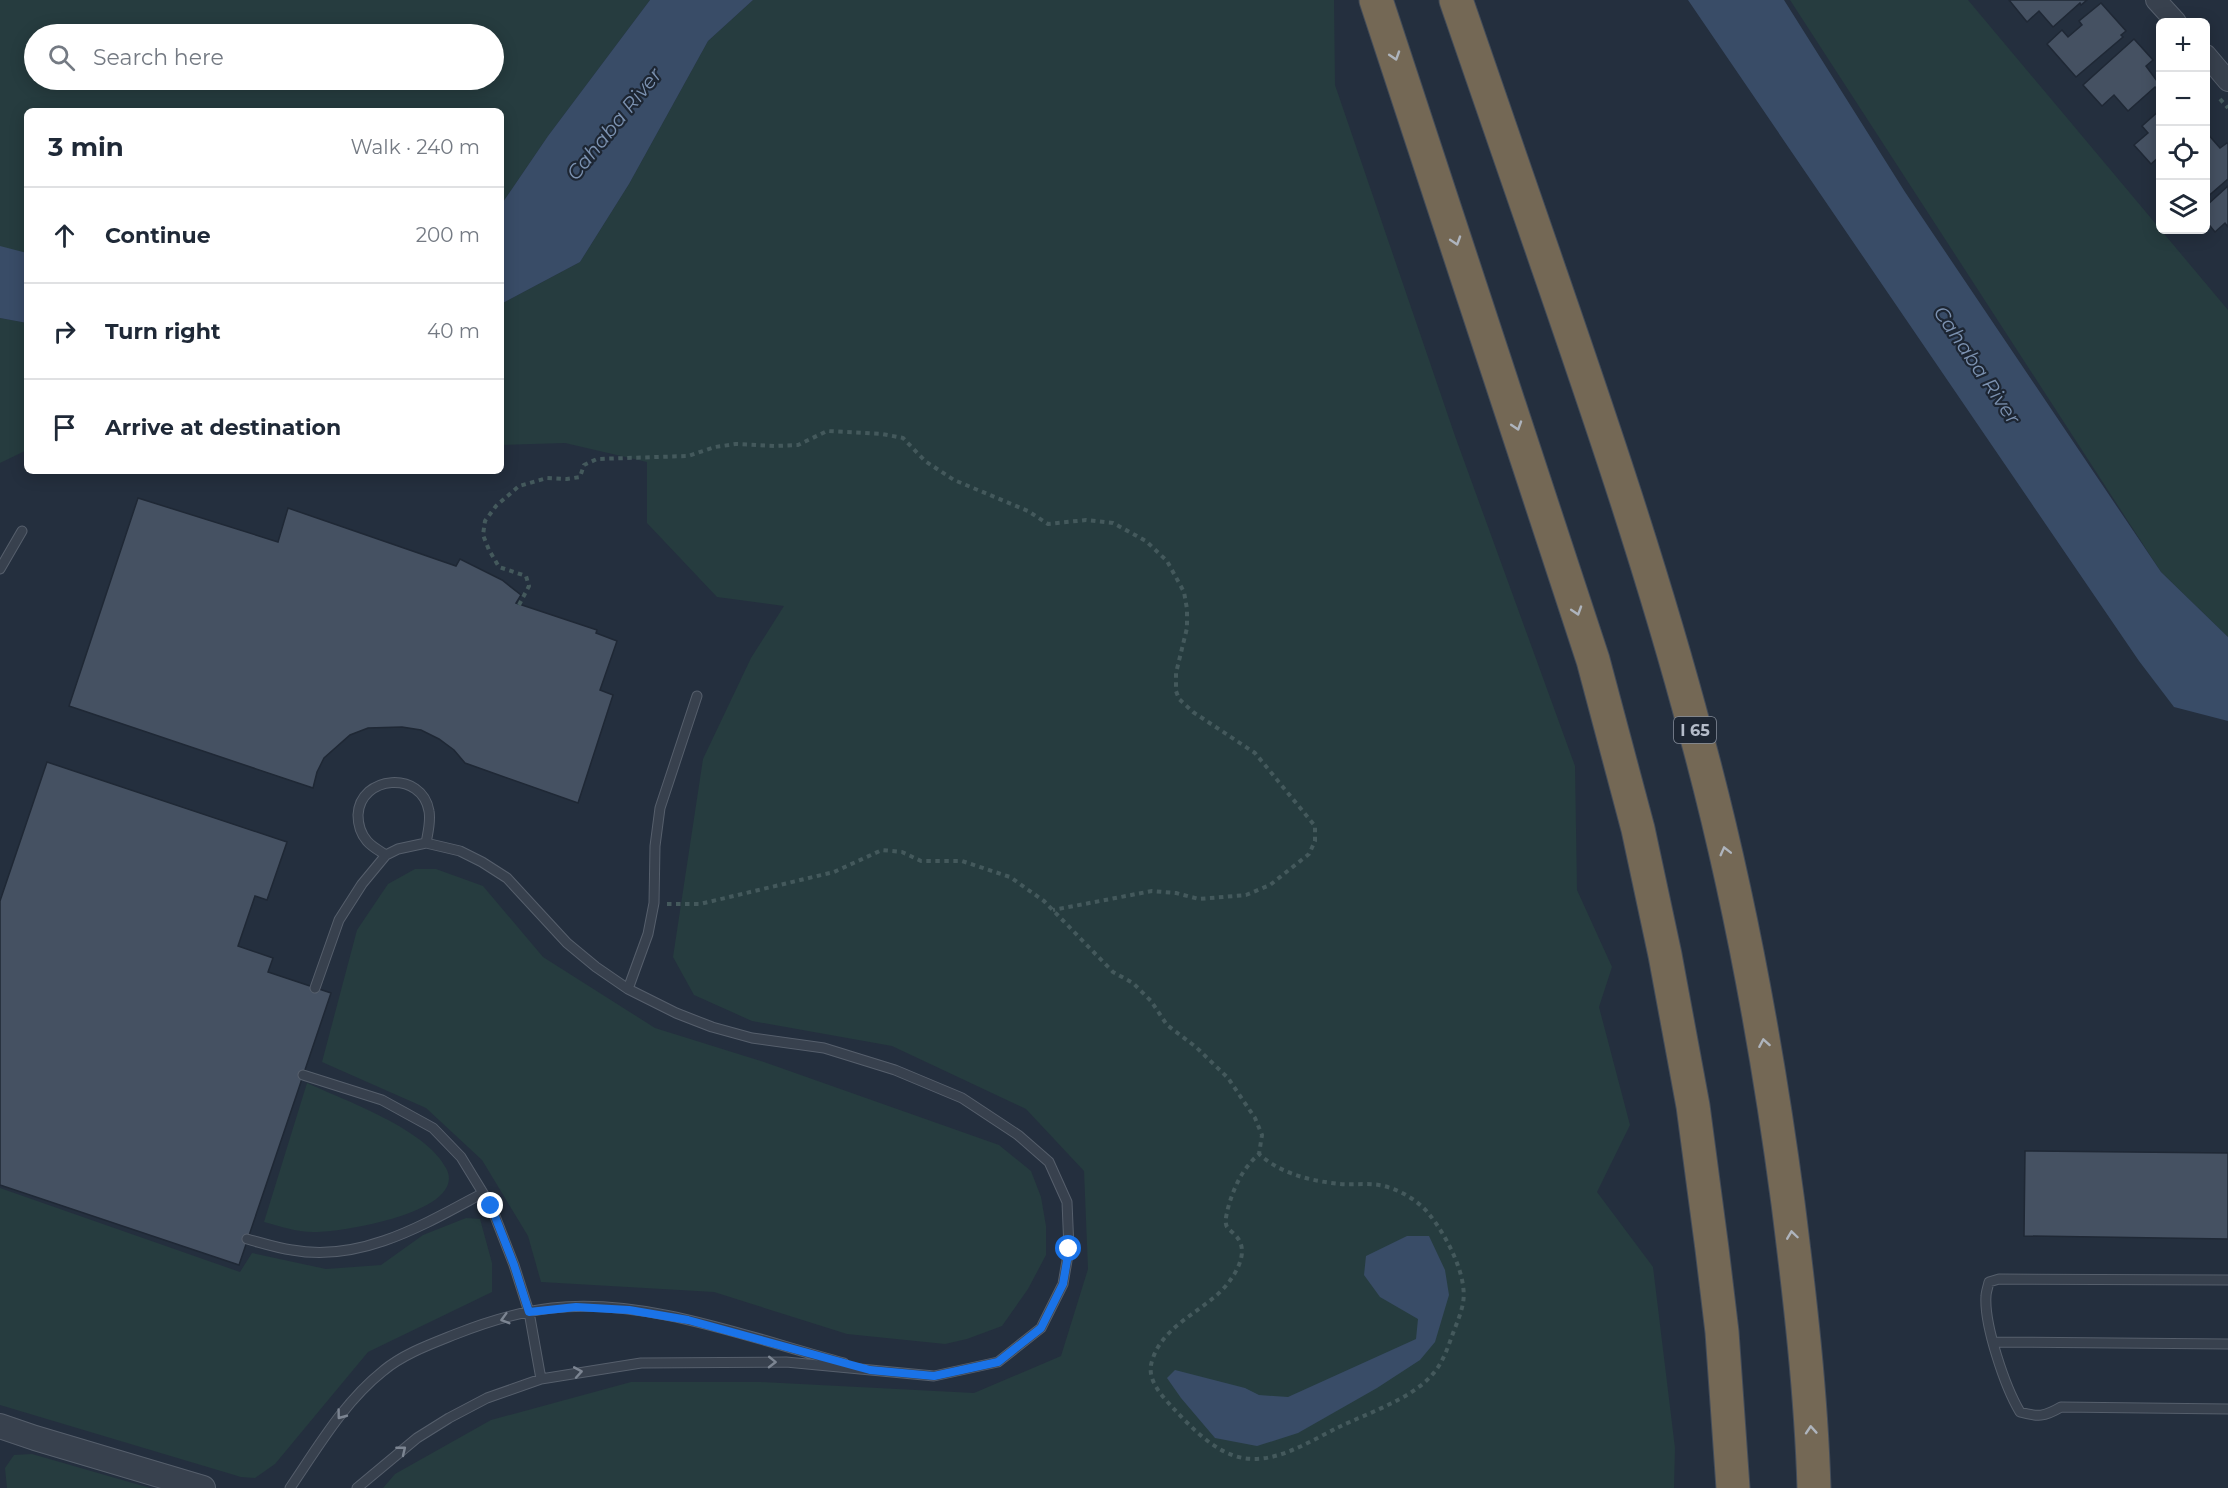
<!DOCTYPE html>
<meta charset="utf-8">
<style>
:root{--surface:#fff;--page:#f2f2f3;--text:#1f2937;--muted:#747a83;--line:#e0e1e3}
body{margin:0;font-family:Montserrat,sans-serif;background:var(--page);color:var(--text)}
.controls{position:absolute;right:18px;top:18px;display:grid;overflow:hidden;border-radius:9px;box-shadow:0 3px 15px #0003}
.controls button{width:54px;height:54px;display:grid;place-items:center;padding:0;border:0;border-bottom:2px solid var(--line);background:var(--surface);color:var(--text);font:30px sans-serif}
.stop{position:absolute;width:18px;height:18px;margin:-14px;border:4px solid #1a73e8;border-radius:50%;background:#fff}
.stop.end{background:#1a73e8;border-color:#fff;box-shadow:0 2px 6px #0008}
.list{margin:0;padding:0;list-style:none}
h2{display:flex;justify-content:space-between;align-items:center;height:78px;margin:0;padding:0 24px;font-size:26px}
h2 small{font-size:20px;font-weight:400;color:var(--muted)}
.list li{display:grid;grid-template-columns:39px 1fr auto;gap:18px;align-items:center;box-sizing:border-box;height:96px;padding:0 24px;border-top:2px solid var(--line)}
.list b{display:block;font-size:22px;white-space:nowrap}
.list em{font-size:20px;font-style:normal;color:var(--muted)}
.icon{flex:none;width:33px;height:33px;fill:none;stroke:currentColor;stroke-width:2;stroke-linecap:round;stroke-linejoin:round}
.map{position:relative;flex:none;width:2228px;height:1488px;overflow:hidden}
.search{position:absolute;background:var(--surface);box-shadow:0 3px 15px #0003;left:24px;top:24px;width:480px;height:66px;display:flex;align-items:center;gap:15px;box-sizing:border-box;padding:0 21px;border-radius:33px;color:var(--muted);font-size:22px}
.panel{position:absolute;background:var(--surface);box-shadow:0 3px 15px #0003;left:24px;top:108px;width:480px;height:366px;border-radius:9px}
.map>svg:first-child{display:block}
.green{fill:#263c3f;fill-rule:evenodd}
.water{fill:#394c67}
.building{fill:#455162;stroke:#1f2835;stroke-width:1.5}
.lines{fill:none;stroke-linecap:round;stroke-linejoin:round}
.service-casing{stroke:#565f6c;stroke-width:11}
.minor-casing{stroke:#565f6c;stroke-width:22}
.tertiary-casing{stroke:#565f6c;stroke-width:26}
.motorway-casing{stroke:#434c59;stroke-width:35}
.path{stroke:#44595c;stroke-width:4;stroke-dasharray:4.5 4.5;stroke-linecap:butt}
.service{stroke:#38414e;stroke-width:9}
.minor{stroke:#38414e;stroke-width:20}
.tertiary{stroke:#38414e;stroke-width:24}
.motorway{stroke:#746855;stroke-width:33}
.oneway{stroke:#aeb4bd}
.oneway2{stroke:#7c8592}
.route{stroke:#1a73e8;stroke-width:8}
.labels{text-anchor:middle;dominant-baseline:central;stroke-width:4.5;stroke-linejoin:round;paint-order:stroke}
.shield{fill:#1d2633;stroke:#878f9c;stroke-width:1.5}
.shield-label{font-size:16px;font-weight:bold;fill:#b4bcc9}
.water-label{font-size:20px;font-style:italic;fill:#7c92b1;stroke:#1d2633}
</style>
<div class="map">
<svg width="2228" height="1488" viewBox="0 0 2228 1488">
<rect width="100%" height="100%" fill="#242f3e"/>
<path class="green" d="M0 0H650L548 136 501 205V111H27V253L0 247ZM34 34H494V80H34Z
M753 0H1334L1335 85 1455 436 1575 766 1577 890 1612 967 1599 1007 1630 1125 1597 1192 1653 1267 1675 1448 1674 1488H383L395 1474 491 1420 631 1382H761L974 1393 1061 1356 1088 1269 1084 1171 1026 1109 892 1046 752 1021 694 995 673 957 703 759 751 658 784 606 717 597 647 523V462L565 443 501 445V304L580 262 629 184 708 41Z
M1790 0H1968L2228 310V637L2161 572Z
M0 318 27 323V450L0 463Z
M415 869H436L483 886 543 957 655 1028 764 1062 999 1145 1031 1171 1041 1197 1046 1226V1255L1028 1289 1002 1326 967 1339 945 1344 847 1334 714 1292 541 1282 528 1236 482 1160 426 1108 322 1062 357 930 388 884Z
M307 1083C346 1101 426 1129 446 1168 470 1212 339 1233 313 1232 297 1232 279 1226 264 1222Z
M0 1188 240 1272 252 1253 326 1269 381 1265 423 1235 466 1218 480 1219 492 1263V1292L368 1352 275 1464 255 1478 241 1477 0 1405Z
M32 1454 150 1488H7L5 1468 14 1455Z"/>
<path class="water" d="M650 0H753L708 41 629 184 580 262 501 304V205L548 136Z
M1688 0H1784L1905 192 2161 572 2228 637V721L2174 707 2139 661Z
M0 246 27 253V323L0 318Z
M1407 1236H1429L1445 1270 1449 1295 1435 1342 1420 1360 1377 1388 1298 1433 1257 1446 1215 1438 1181 1398 1167 1378 1175 1370 1245 1388 1259 1395 1288 1397 1416 1339 1418 1319 1380 1297 1364 1275 1366 1256Z"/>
<path class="building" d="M2009 0H2087L2081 5 2080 3 2053 27 2039 11 2027 22Z
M2101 3 2126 31 2121 35 2123 37 2076 77 2047 44 2062 30 2068 37 2082 25 2079 21Z
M2134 39 2153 60 2146 66 2160 85 2156 88 2155 87 2128 111 2114 95 2102 106 2083 85Z
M2160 110V156L2151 164 2134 145 2148 133 2142 126Z
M2206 132 2220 148 2227 143 2228 144V179L2206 198Z
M2228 186V227L2225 223 2215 232 2206 221V206Z
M138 498 278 542 288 508 456 566 460 559 502 580 521 595 516 603 597 630 596 633 617 641 600 690 613 695 578 803 465 763 454 750 439 739 421 730 402 727 368 728 350 735 324 758 317 772 313 788 69 706Z
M47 762 287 842 267 900 255 896 238 946 273 958 268 972 331 993 239 1265 0 1185V901Z
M2025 1151 2228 1153V1239L2024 1236Z"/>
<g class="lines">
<g class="service-casing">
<path id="service" d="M0 569 22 531
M386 855C380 851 372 847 367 841 361 834 358 825 358 815 360 775 422 770 429 811 431 821 428 832 426 843
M315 988 339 920 362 884 386 855 398 849 426 843 460 851 482 862 507 878 567 943 596 967 628 989 676 1013 712 1027 752 1038 824 1048 895 1070 962 1098 1018 1135 1049 1162 1067 1202 1069 1249 1063 1284 1041 1328 998 1362 934 1376 786 1362 641 1363 541 1379 487 1398 449 1418 417 1438 357 1488
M628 989 648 934 654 903 655 846 660 808 697 696
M303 1075 382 1100 433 1128 461 1157 491 1206 514 1265 529 1312 541 1379
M247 1239C262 1243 277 1248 292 1250 361 1263 425 1224 483 1193
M2228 1280 1999 1279 1989 1282C1988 1287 1986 1292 1986 1296 1984 1325 2005 1387 2020 1412 2038 1417 2044 1417 2061 1407L2228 1409
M1994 1342 2228 1344
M290 1488C318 1447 344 1402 383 1371 403 1354 431 1344 456 1334 486 1322 519 1312 552 1308 646 1297 753 1339 844 1363"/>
</g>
<g class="minor-casing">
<path id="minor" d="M2156 0 2176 22
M2206 55 2228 81"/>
</g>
<g class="tertiary-casing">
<path id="tertiary" d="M0 1426 35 1438 203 1488"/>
</g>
<g class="motorway-casing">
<path id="motorway" d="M1376 0 1593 660 1638 829 1665 955 1693 1106 1712 1249 1722 1332 1733 1488
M1456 0C1486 85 1515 170 1544 255 1599 414 1653 572 1696 734 1738 888 1767 1045 1788 1203 1800 1298 1811 1393 1814 1488"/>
</g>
<path class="path" d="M2220 99 2228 108
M519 605 529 586 526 576 499 567 489 550 483 535 485 521 496 506 519 486 547 478 567 479 580 477 584 465 597 459 688 456 715 447 736 444 775 446 798 445 827 431 882 434 903 438 925 461 954 480 1028 511 1048 524 1086 520 1113 523 1146 541 1167 561 1184 592 1187 609V628L1176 673V691L1179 699 1193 712 1255 753 1315 826V841L1309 854 1270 885 1246 895 1199 899 1176 893 1152 891 1053 910
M667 904H700L834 872 882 850 902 852 921 861H962L1010 877 1044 901 1113 972 1133 983 1151 1001 1167 1025 1196 1047 1228 1078 1255 1118 1262 1135 1259 1154C1242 1169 1234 1187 1228 1208 1227 1214 1224 1221 1227 1227 1231 1232 1237 1235 1240 1242 1246 1255 1237 1271 1229 1282 1207 1311 1163 1323 1152 1361 1146 1379 1161 1395 1173 1408 1191 1427 1215 1453 1243 1458 1276 1464 1310 1441 1339 1427 1368 1413 1411 1399 1432 1375 1442 1364 1447 1350 1452 1336 1456 1325 1461 1314 1463 1303 1468 1276 1446 1235 1429 1214 1418 1200 1397 1188 1379 1185 1367 1183 1353 1185 1340 1184 1311 1181 1281 1174 1259 1154"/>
<use href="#service" class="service"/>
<use href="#minor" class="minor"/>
<use href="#tertiary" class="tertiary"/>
<use href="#motorway" class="motorway"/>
</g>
<defs><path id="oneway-chevron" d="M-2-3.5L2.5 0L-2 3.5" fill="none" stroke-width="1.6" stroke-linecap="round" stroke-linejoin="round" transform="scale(1.5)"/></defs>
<g class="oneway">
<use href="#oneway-chevron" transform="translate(1395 56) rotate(72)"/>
<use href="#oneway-chevron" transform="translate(1456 241) rotate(72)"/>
<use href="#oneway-chevron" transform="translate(1517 426) rotate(72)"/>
<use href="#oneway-chevron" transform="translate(1577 611) rotate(72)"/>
<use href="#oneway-chevron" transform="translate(1725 851) rotate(-104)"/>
<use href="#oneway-chevron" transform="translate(1764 1043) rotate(-100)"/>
<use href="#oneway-chevron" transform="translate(1792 1235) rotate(-98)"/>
<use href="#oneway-chevron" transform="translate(1811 1430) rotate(-94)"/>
</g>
<g class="oneway2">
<use href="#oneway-chevron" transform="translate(505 1319) rotate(164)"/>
<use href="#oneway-chevron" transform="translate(772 1362) rotate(1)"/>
<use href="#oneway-chevron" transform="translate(578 1372) rotate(-10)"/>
<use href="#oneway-chevron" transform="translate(341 1415) rotate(127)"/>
<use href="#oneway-chevron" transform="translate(402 1450) rotate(-39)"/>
</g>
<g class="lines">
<path class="route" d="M491 1206 514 1265 529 1312 576 1307 629 1310 688 1320 870 1370 934 1376 998 1362 1041 1328 1063 1284 1069 1249"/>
</g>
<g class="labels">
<rect class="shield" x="1674" y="717" width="42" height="26" rx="4.5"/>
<g class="shield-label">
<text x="1695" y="730">I 65</text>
</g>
<g class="water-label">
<text transform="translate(614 124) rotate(-51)">Cahaba River</text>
<text transform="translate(1977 365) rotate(56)">Cahaba River</text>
</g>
</g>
</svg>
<div class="controls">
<button>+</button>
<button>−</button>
<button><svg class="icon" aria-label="locate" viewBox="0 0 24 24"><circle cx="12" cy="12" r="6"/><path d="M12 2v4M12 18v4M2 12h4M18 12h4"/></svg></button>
<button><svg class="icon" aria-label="layers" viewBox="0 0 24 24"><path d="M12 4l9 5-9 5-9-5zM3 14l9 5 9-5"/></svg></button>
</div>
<div class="stop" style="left:1069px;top:1249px"></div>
<div class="stop end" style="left:491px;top:1206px"></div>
<div class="search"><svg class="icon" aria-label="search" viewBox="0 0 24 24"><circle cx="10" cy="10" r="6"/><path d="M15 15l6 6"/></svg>Search here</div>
<section class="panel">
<h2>3 min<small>Walk · 240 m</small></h2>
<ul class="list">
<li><svg class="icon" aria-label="ahead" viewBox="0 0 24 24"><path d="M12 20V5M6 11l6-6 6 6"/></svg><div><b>Continue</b></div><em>200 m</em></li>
<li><svg class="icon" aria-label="right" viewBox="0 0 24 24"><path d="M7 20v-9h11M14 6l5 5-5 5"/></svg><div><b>Turn right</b></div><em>40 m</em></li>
<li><svg class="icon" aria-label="arrive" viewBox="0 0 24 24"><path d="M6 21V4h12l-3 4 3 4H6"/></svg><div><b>Arrive at destination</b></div></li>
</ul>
</section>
</div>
